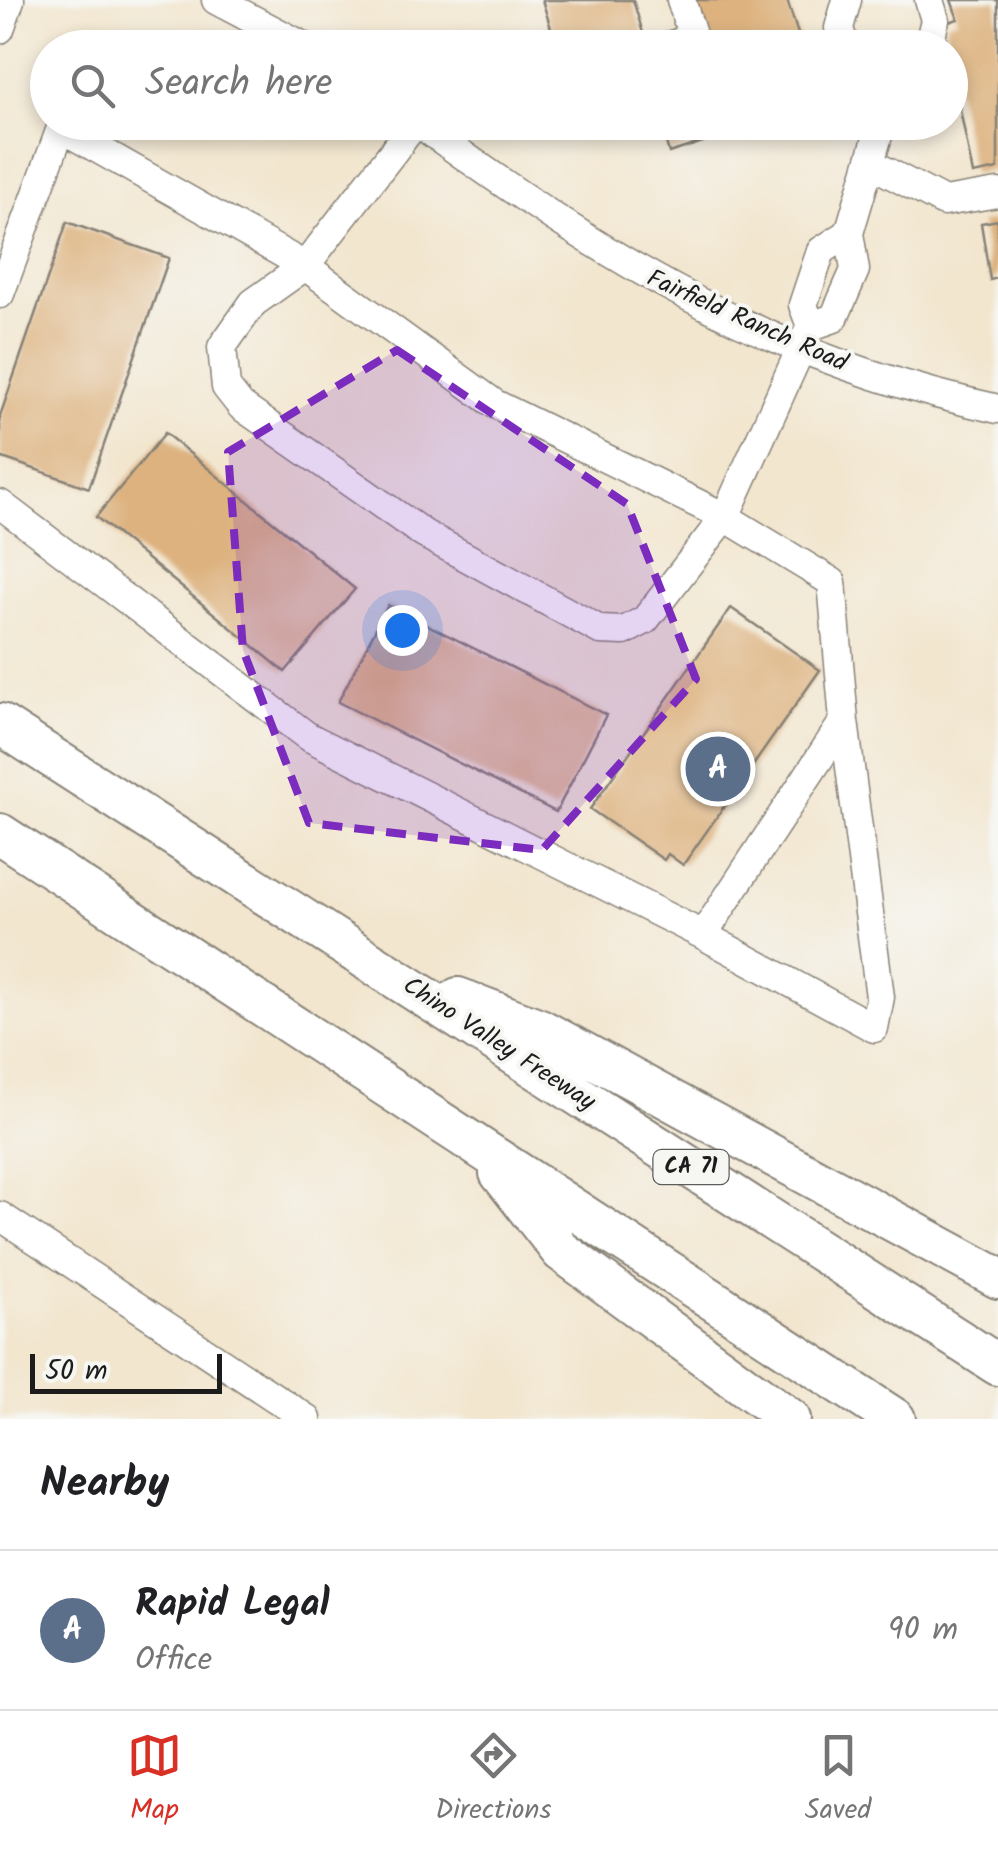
<!DOCTYPE html>
<style>
:root{--surface:#fff;--page:#f2f2f2;--text:#202124;--muted:#757577;--line:#e0e0e0;--accent:#d93025}
body{margin:0;font-family:Kalam,sans-serif;background:var(--page);color:var(--text)}
.scale{position:absolute;left:30px;bottom:25px;width:192px;box-sizing:border-box;padding-left:10px;border:5px solid #1c1c1c;border-top:0;font-size:28px;line-height:35px;white-space:nowrap;color:#1c1c1c;-webkit-text-stroke:8px #f6f6f2;paint-order:stroke}
.you{position:absolute;left:402px;top:630px;width:35px;height:35px;margin:-25px;border:8px solid #fff;border-radius:50%;background:#1a73e8;box-shadow:0 0 0 15px #1a73e833}
.badge{display:grid;place-items:center;width:65px;height:65px;border-radius:50%;background:var(--accent);color:#fff;font-size:32px;font-weight:700}
.pin{position:absolute;translate:-50% -50%;border:5px solid #fff;box-shadow:0 2px 10px #0006}
.list{margin:0;padding:0;list-style:none}
h2{display:flex;justify-content:space-between;align-items:center;height:130px;margin:0;padding:0 40px;font-size:42px}
h2 small{font-size:32px;font-weight:400;color:var(--muted)}
.list li{display:grid;grid-template-columns:65px 1fr auto;gap:30px;align-items:center;box-sizing:border-box;height:160px;padding:0 40px;border-top:2px solid var(--line)}
.list b{display:block;font-size:38px;white-space:nowrap}
.list p{margin:0;font-size:32px;white-space:nowrap;color:var(--muted)}
.list em{font-size:32px;font-style:normal;color:var(--muted)}
.icon{flex:none;width:55px;height:55px;fill:none;stroke:currentColor;stroke-width:2;stroke-linecap:round;stroke-linejoin:round}
.map{position:relative;flex:none;width:998px;height:1419px;overflow:hidden}
.search{position:absolute;background:var(--surface);box-shadow:0 5px 15px #0003;left:30px;right:30px;top:30px;height:110px;display:flex;align-items:center;gap:25px;box-sizing:border-box;padding:0 35px;border-radius:55px;color:var(--muted);font-size:38px}
.sheet{height:290px;background:var(--surface)}
nav{display:flex;justify-content:space-around;align-items:center;box-sizing:border-box;height:140px;border-top:2px solid var(--line);background:var(--surface);font-size:28px;color:var(--muted)}
nav a{display:grid;justify-items:center;gap:5px}
nav .on{color:var(--accent)}
.map>svg:first-child{display:block}
.building{fill:#ddb27f}
.lines{fill:none;stroke-linecap:round;stroke-linejoin:round}
.minor-casing{stroke:#878176;stroke-width:31}
.highway-casing{stroke:#878176;stroke-width:44}
.minor{stroke:#fff;stroke-width:28}
.highway{stroke:#fff;stroke-width:40}
.marked{fill:#7b2cbf;fill-opacity:0.2;stroke:#7b2cbf;stroke-width:8;stroke-dasharray:20 12;stroke-linejoin:round}
.labels{text-anchor:middle;dominant-baseline:central;stroke-width:8;stroke-linejoin:round;paint-order:stroke}
.shield{fill:#f6f6f2;stroke:#5d5d5c;stroke-width:2.5}
.shield-label{font-size:22px;font-weight:bold;fill:#1c1c1c}
.street-label{font-size:25px;fill:#1c1c1c;stroke:#f6f6f2}
</style>
<div class="map">
<svg width="998" height="1419" viewBox="0 0 998 1419">
<rect width="100%" height="100%" fill="#f6f6f2"/>
<filter id="ink" filterUnits="userSpaceOnUse"><feTurbulence type="fractalNoise" baseFrequency=".01" numOctaves="2"/><feDisplacementMap in="SourceGraphic" scale="20" xChannelSelector="R" yChannelSelector="G"/><feConvolveMatrix kernelMatrix="1 2 1 2 8 2 1 2 1" color-interpolation-filters="sRGB"/></filter>
<filter id="wash" filterUnits="userSpaceOnUse"><feTurbulence type="fractalNoise" baseFrequency=".0048" numOctaves="4" result="noise"/><feDisplacementMap in="SourceGraphic" scale="40" xChannelSelector="R" yChannelSelector="G"/><feGaussianBlur stdDeviation="2.25" result="paint"/><feColorMatrix in="noise" values="0 0 0 0 0 0 0 0 0 0 0 0 0 0 0 0 0 1.4 0 .05"/><feComposite in="paint" operator="in"/></filter>
<g filter="url(#wash)">
<rect width="100%" height="100%" fill="#f2e6cf"/>
<g id="blocks">
<path class="building" d="M542 0H633L643 33 597 48H574L571 36 555 41Z
M692 0H787L800 40 791 43 792 48H707Z
M951 0H998V169L973 174 946 40V23L958 19Z
M640 122H762V123L669 153 663 131 645 137Z
M998 220V278L990 280 981 223Z
M67 222 169 258 89 488 0 457V416Z
M165 433 355 589 285 672 96 517Z
M388 605 606 715 556 812 338 702Z
M731 608 820 670 683 865 668 854 664 860 590 809Z"/>
</g>
</g>
<g filter="url(#ink)">
<use href="#blocks" fill-opacity="0" stroke="#878176" stroke-width="2.5"/>
<g class="lines">
<g class="minor-casing">
<path id="minor" d="M216 0 307 48
M0 29 10 0
M662 48 693 38 681 0
M845 48 839 28 847 0
M928 48 935 20 929 0
M417 122C607 260 765 358 998 409
M870 163 944 202 998 193
M849 233 821 251 803 305 811 326 834 318 855 270 849 233 882 122
M305 266 495 404 725 517 645 620 624 631 600 630 424 534 241 406 226 387 222 347 253 303Z
M0 294 61 128 305 266 416 122
M0 504 307 736 703 935 874 1028 880 997 844 721 832 582 725 517 811 326
M703 935 844 721
M0 1216 307 1419"/>
</g>
<g class="highway-casing">
<path id="highway" d="M0 724 998 1365
M0 834 895 1419
M458 998 540 1029 998 1278
M500 1173 561 1251 790 1419"/>
</g>
<use href="#minor" class="minor"/>
<use href="#highway" class="highway"/>
</g>
</g>
<path class="marked" d="M397 350 627 504 696 679 542 850 309 823 243 650 228 452Z"/>
<g class="labels">
<rect class="shield" x="653.5" y="1150" width="75" height="34" rx="8"/>
<g class="shield-label">
<text x="691" y="1167">CA 71</text>
</g>
<g class="street-label">
<text transform="translate(747 321) rotate(24)">Fairfield Ranch Road</text>
<text transform="translate(499 1044) rotate(33)">Chino Valley Freeway</text>
</g>
</g>
</svg>
<div class="scale">50 m</div>
<div class="you"></div>
<div class="pin badge" style="left:718px;top:769px;background:#5c6f8a">A</div>
<div class="search"><svg class="icon" aria-label="search" viewBox="0 0 24 24"><circle cx="10" cy="10" r="6"/><path d="M15 15l6 6"/></svg>Search here</div>
</div>
<section class="sheet">
<h2>Nearby<small></small></h2>
<ul class="list">
<li><span class="badge" style="background:#5c6f8a">A</span><div><b>Rapid Legal</b><p>Office</p></div><em>90 m</em></li>
</ul>
</section>
<nav>
<a class="on"><svg class="icon" aria-label="map" viewBox="0 0 24 24"><path d="M3 6l6-2 6 2 6-2v14l-6 2-6-2-6 2zM9 4v14M15 6v14"/></svg>Map</a>
<a><svg class="icon" aria-label="directions" viewBox="0 0 24 24"><path d="M12 3l9 9-9 9-9-9zM9 14v-3h6M13 9l2 2-2 2"/></svg>Directions</a>
<a><svg class="icon" aria-label="saved" viewBox="0 0 24 24"><path d="M7 4h10v16l-5-4-5 4z"/></svg>Saved</a>
</nav>
